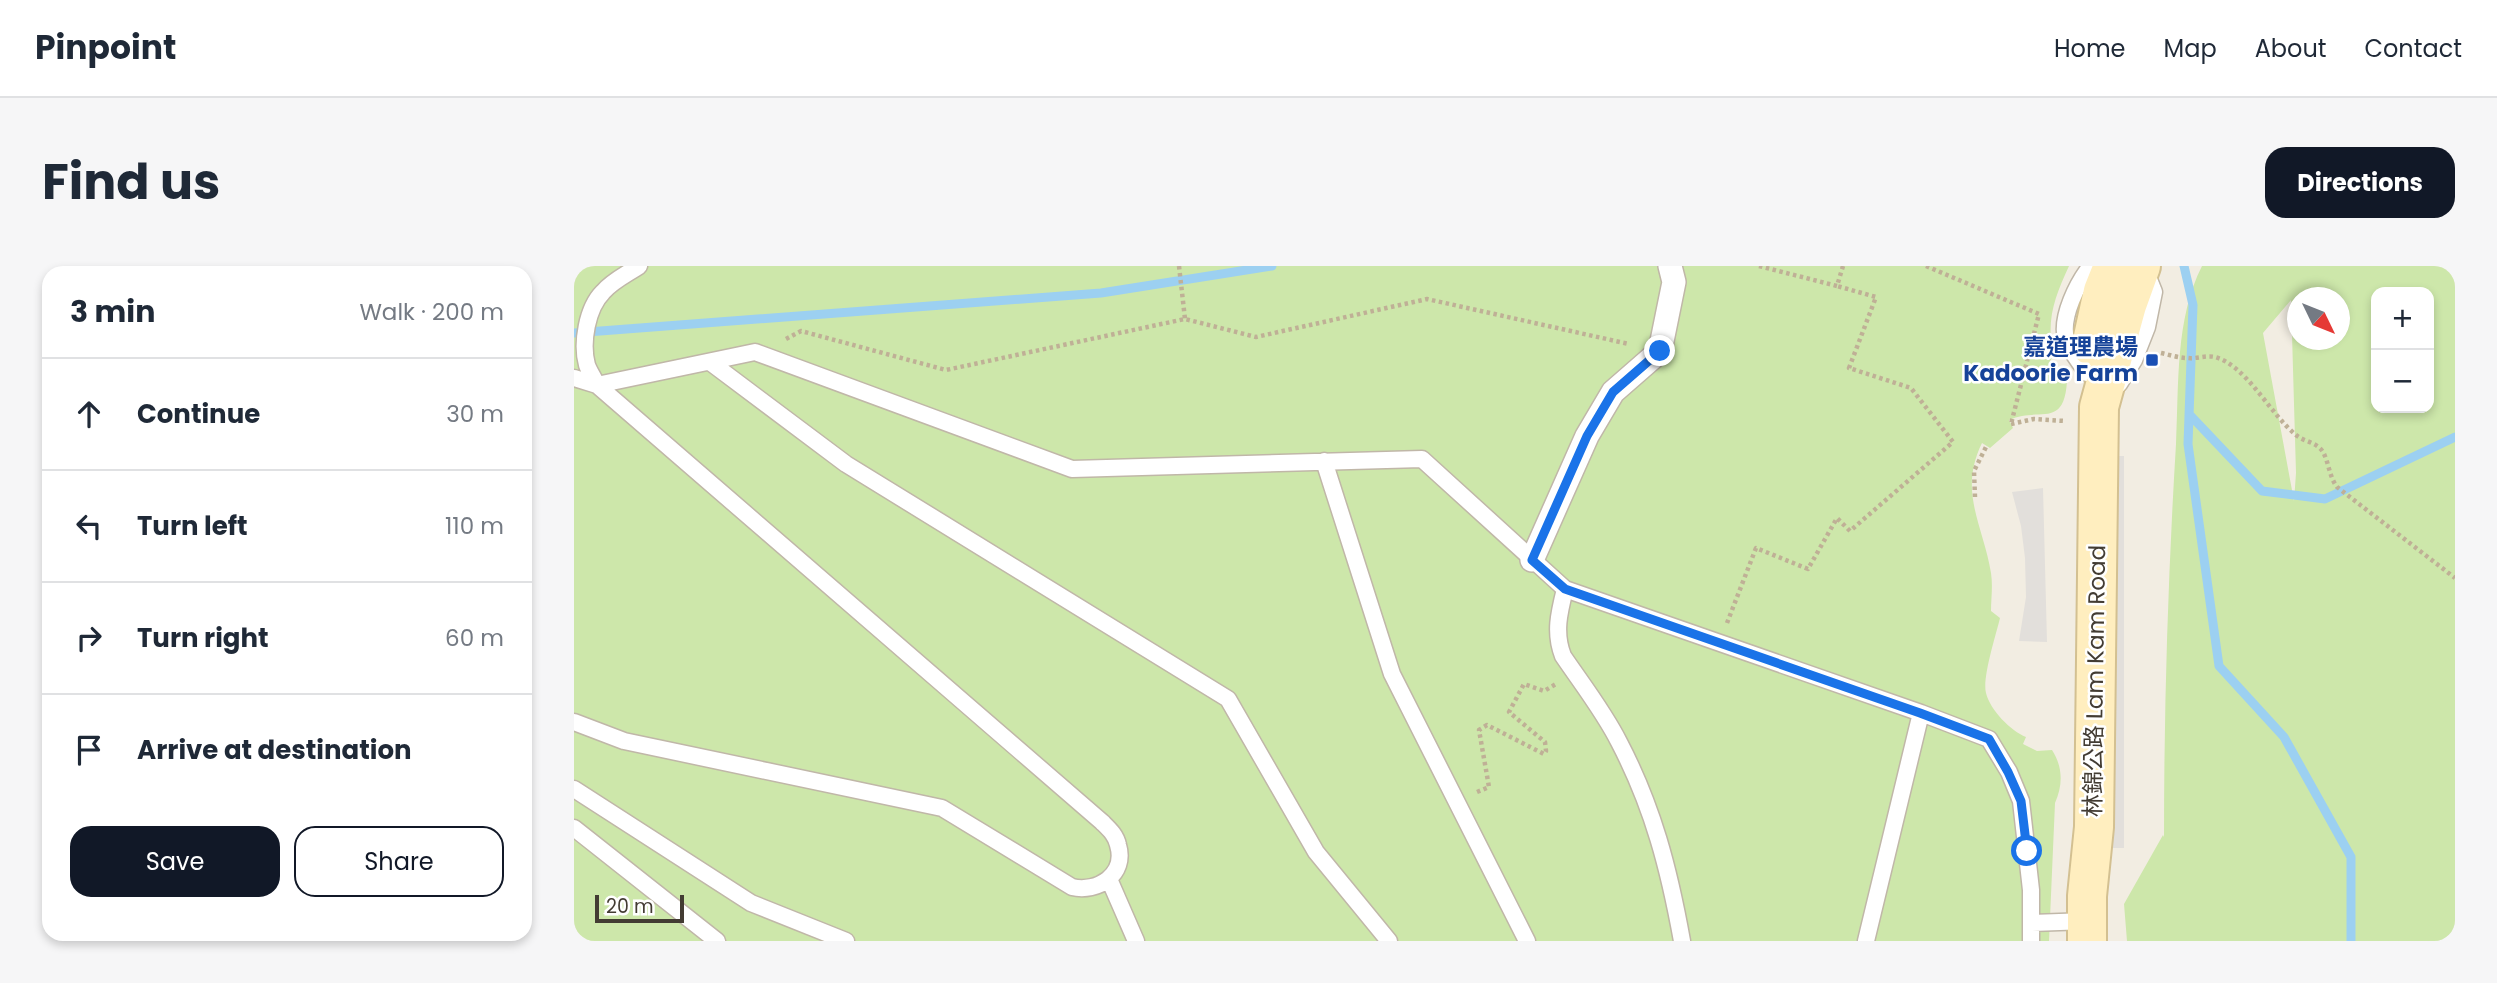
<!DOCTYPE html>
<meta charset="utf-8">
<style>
:root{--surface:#fff;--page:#f6f6f7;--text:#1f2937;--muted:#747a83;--line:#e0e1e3;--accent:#111827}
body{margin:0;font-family:Poppins,"Noto Sans TC",sans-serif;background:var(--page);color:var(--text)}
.controls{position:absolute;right:21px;top:21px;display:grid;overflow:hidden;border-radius:14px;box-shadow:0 4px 10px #0003}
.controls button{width:63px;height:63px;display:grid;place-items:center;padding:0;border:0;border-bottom:2px solid var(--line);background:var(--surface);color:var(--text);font:35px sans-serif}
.compass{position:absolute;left:1713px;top:21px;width:63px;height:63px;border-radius:50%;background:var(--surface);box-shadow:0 4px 10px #0003;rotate:133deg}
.scale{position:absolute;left:21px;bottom:18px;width:89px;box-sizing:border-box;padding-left:7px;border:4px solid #433c33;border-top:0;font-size:19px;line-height:24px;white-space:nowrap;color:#433c33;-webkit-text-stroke:5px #fff;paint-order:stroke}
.stop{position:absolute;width:21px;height:21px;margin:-16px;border:5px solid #1a73e8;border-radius:50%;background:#fff}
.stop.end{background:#1a73e8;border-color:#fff;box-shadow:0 2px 7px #0008}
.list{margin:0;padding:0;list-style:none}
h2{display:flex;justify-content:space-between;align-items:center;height:91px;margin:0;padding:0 28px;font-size:30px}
h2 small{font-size:23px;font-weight:400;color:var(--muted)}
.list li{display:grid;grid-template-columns:46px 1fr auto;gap:21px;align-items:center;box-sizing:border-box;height:112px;padding:0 28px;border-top:2px solid var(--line)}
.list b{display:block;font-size:26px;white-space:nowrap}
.list em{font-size:23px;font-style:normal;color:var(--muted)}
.actions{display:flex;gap:14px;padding:21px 28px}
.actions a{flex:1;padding:16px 0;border:2px solid var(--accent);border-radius:21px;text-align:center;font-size:24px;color:var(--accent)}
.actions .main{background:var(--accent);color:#fff}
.icon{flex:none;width:38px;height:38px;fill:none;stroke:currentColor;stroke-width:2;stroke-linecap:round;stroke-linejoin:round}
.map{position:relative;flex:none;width:1881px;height:675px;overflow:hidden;border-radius:21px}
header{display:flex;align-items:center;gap:42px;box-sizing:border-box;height:98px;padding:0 35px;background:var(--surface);border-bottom:2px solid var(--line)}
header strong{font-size:33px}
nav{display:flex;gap:38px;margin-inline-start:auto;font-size:24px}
.intro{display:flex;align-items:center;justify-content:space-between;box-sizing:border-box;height:168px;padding:0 42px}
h1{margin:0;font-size:49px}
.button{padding:18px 32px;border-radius:21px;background:var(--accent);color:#fff;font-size:24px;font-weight:700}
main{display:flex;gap:42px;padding:0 42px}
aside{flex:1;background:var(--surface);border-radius:21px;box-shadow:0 4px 10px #0003}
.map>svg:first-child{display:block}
.green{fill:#cde7aa;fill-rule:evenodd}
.parking{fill:#e2dfdb}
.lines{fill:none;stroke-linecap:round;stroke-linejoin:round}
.stream{stroke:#9cd0f1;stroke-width:9}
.service-casing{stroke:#c0b7a8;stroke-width:19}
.pedestrian-casing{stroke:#c0b7a8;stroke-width:26}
.secondary-casing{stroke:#d3c091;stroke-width:42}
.path{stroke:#bfb096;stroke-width:4.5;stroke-dasharray:3.5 3.5;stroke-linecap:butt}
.service{stroke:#fff;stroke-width:16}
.pedestrian{stroke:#fff;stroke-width:23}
.secondary{stroke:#ffeebf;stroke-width:38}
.route{stroke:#1a73e8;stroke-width:9}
.transit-dot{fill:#1a4fb4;stroke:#fff;stroke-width:2.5}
.labels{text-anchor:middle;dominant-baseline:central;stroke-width:5;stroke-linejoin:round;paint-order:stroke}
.transit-label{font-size:23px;font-weight:bold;fill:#164399;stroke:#fff;text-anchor:end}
.street-label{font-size:23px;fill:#433c33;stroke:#fff}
</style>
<header>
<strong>Pinpoint</strong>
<nav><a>Home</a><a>Map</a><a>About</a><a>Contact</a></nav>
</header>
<div class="intro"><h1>Find us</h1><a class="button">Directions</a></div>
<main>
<aside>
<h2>3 min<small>Walk · 200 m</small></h2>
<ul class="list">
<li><svg class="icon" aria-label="ahead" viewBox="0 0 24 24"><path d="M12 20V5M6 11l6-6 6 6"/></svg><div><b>Continue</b></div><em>30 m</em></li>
<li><svg class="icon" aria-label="left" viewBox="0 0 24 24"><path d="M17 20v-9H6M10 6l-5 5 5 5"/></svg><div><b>Turn left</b></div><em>110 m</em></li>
<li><svg class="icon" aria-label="right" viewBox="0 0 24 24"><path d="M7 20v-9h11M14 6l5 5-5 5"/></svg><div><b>Turn right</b></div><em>60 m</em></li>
<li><svg class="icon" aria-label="arrive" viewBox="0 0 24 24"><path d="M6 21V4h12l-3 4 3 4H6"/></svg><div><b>Arrive at destination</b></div></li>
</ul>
<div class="actions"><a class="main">Save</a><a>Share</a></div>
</aside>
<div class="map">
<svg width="1881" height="675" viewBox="0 0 1881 675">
<rect width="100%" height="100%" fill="#f2ede2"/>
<path class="green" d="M0 0H1495C1481 30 1471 56 1480 89L1476 95 1493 115C1490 164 1465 140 1435 154L1439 162 1416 182 1408 177C1384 226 1409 258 1417 307 1419 320 1417 333 1417 345L1426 352C1422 369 1408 412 1412 427 1416 444 1437 465 1452 471L1449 478 1463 485 1478 484C1489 501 1489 519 1481 537L1475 675H0Z
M1628 0H1881V675H1553L1550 638 1589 569 1590 571C1590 440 1594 309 1602 178 1605 119 1601 53 1628 0ZM1802 26H1855V142H1802ZM1724 32H1766V74H1724ZM1717 34 1722 207 1720 235 1689 67Z"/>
<path class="parking" d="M1533 190H1550V582H1532Z
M1469 222 1473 376 1445 375 1452 331 1451 292 1447 260 1438 226Z"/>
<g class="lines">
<path class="stream" d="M1610 0 1619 39 1614 178 1645 400 1710 471 1777 591V675
M0 67 527 27 698 0
M1615 148 1688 225 1751 233 1881 171"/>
<g class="service-casing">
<path id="service" d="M136 96 272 198 654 433 742 586 815 675
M1513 107C1506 96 1495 84 1492 73 1486 51 1504 16 1517 0
M0 112 23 119 181 86 498 203 848 193 991 323 1347 447 1415 473 1435 506 1447 535 1457 624V675
M1545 118 1560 94 1573 61 1580 26 1572 6
M750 195 818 408 953 675
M991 323C985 347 980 367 989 390 1008 418 1030 446 1045 476 1079 541 1095 603 1108 675
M0 456 50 475 368 542 498 621C523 627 553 609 544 579 542 569 535 563 528 556L23 119C20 112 15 105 13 99 7 77 13 42 29 26 38 15 53 8 65 0
M0 523 177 637 272 675
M0 562 143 675
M535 613 562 675
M1458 657 1513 655
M1292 675 1347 447"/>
</g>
<g class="pedestrian-casing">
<path id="pedestrian" d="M958 294 1013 170 1039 126 1086 85 1100 16 1096 0"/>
</g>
<g class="secondary-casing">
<path id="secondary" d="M1517 80 1529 25 1539 0
M1513 675V630L1520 561 1525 141 1553 39 1567 0"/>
</g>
<path class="path" d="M605 0 611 53
M1185 0 1263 20 1269 0
M1352 0 1465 48 1437 158
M212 73 227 65 372 104 611 53 682 71 853 33 1055 78
M1587 87C1596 89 1605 92 1614 92 1622 93 1632 89 1641 91 1673 100 1696 148 1722 169 1730 176 1743 176 1749 186 1755 197 1755 210 1763 221L1881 312
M1437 158 1460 153 1491 155
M1401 231 1400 205 1413 179
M1153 357 1182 282 1234 303 1263 252 1276 265 1379 176 1337 122 1275 102 1302 31 1263 20
M903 526 915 521 905 464 913 459 970 488 972 485 971 476 935 446 950 418 970 425 982 418"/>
<use href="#service" class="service"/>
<use href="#pedestrian" class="pedestrian"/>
<use href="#secondary" class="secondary"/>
</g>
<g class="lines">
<path class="route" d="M1086 85 1039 126 1013 170 958 294 991 323 1346 447 1415 473 1434 506 1447 535 1453 585"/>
</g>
<rect class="transit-dot" x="1571" y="87" width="14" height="14" rx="3.5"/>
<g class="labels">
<g class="transit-label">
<text x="1564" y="81">嘉道理農場<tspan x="1564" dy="26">Kadoorie Farm</tspan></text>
</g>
<g class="street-label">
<text transform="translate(1521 415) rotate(-89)">林錦公路 Lam Kam Road</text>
</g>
</g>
</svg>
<div class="controls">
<button>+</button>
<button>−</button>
</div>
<svg class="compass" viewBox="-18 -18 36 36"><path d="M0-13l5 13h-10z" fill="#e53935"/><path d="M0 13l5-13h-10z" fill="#747a83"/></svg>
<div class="scale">20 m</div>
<div class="stop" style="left:1453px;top:585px"></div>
<div class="stop end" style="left:1086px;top:85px"></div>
</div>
</main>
